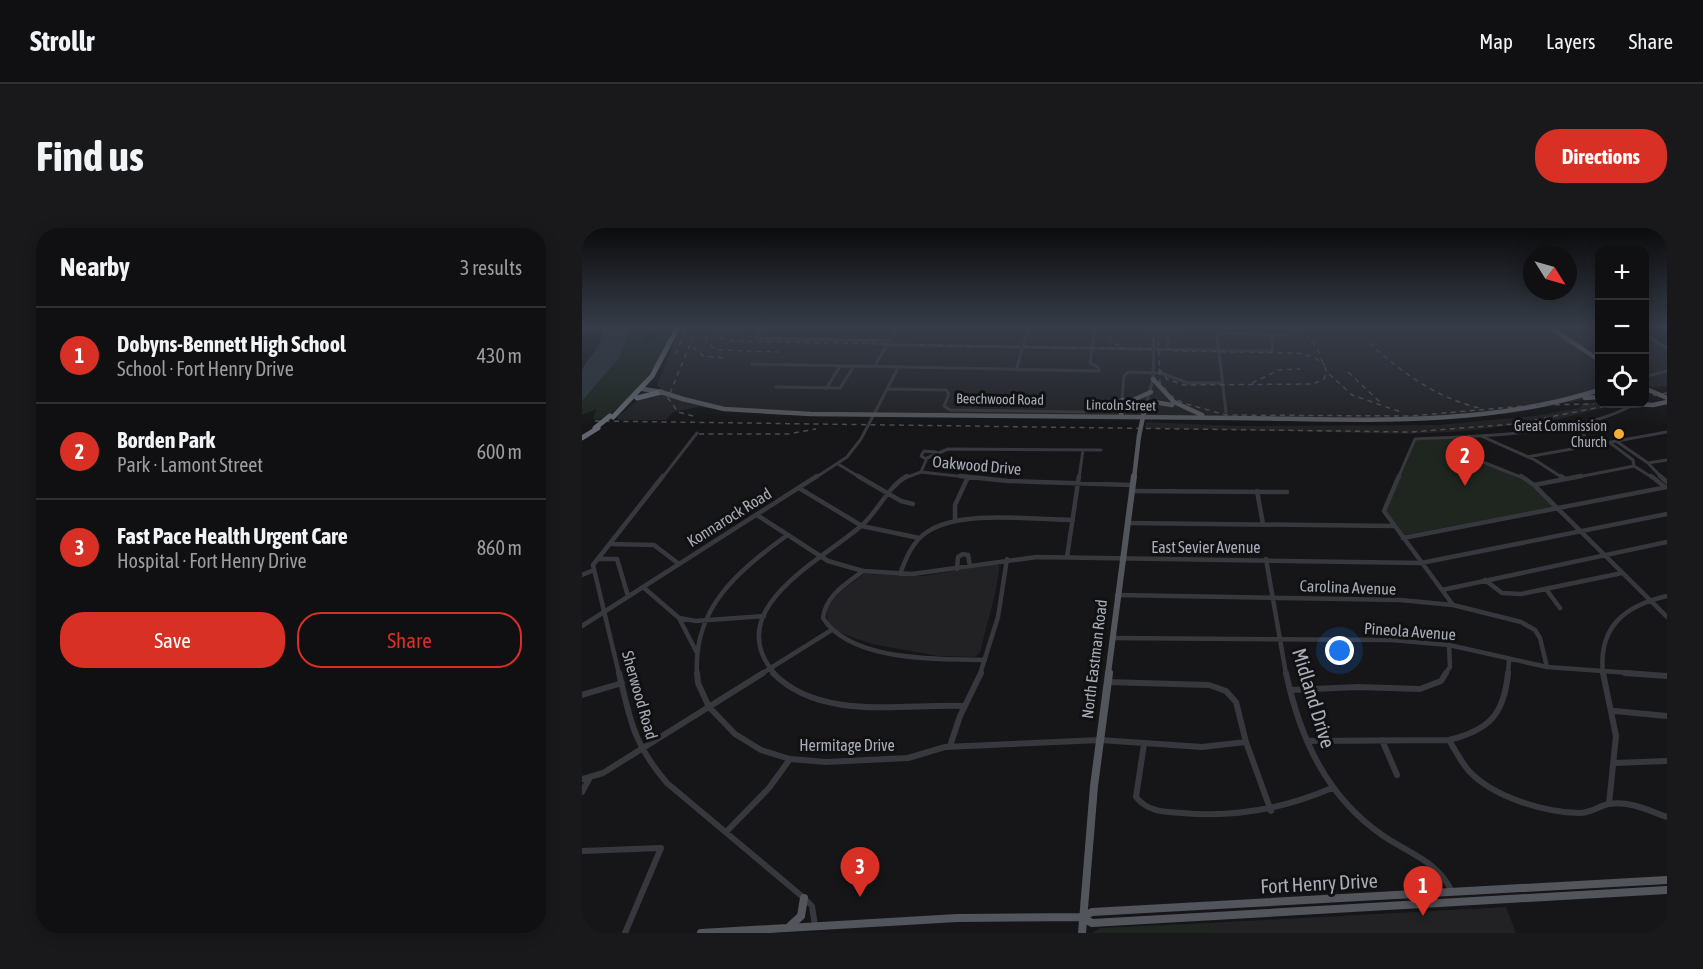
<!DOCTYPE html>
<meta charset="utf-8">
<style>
:root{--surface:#101012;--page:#19191b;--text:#f1f3f6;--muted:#9c9d9f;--line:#303032;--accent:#d93025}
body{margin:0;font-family:"Asap Condensed",sans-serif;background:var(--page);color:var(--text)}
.controls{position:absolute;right:18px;top:18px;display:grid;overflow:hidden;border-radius:12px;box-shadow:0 3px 15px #0003}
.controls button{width:54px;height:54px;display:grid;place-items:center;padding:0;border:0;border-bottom:2px solid var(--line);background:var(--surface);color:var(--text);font:30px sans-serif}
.compass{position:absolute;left:941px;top:18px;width:54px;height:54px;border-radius:50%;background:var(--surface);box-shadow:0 3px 15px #0003;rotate:127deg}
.you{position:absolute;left:758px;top:423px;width:21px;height:21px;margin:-15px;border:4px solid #fff;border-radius:50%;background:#1a73e8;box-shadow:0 0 0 9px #1a73e833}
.badge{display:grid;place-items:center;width:39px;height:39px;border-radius:50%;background:var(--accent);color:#fff;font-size:20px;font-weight:700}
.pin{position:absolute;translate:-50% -50px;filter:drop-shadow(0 2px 3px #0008)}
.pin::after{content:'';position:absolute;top:32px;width:21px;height:18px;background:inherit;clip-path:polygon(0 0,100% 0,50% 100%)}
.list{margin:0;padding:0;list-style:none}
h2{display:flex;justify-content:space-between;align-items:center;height:78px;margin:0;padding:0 24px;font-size:26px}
h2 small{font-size:20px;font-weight:400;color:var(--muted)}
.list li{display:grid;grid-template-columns:39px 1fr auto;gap:18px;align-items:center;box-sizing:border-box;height:96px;padding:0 24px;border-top:2px solid var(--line)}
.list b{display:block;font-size:22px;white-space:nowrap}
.list p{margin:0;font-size:20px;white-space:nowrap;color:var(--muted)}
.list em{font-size:20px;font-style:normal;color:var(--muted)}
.actions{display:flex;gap:12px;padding:18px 24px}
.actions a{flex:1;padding:14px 0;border:2px solid var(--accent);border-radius:24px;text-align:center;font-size:21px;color:var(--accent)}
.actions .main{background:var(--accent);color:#fff}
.icon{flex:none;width:33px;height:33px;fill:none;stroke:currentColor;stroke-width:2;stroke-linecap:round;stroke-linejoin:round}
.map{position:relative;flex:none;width:1085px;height:705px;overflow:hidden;border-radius:24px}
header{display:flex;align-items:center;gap:36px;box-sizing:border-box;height:84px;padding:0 30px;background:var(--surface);border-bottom:2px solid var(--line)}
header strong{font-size:28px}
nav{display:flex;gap:33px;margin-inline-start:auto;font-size:21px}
.intro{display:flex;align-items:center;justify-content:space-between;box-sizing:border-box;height:144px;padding:0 36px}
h1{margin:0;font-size:42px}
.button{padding:15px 27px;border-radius:24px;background:var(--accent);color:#fff;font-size:21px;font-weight:700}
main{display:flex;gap:36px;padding:0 36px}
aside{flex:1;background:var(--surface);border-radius:24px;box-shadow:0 3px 15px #0003}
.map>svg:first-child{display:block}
.built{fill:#222225}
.green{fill:#1e261f}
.water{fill:#2c353c}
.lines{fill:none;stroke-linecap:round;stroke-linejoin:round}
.minor-far2{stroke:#37383d;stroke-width:3}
.minor-far1{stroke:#37383d;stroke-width:4.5}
.minor{stroke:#37383d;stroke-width:6}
.major-far2{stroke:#53555c;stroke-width:4.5}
.major-far1{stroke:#53555c;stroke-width:6}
.major{stroke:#53555c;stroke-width:8}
.highway{stroke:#63666e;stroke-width:5}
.rail{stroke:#4a4c52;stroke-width:1.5;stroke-dasharray:5 4.5;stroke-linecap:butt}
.minor-bridge{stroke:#37383d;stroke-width:3}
.major-bridge{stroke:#53555c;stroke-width:4.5}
.highway-bridge{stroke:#63666e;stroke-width:5}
.poi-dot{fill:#f2b134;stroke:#111113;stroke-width:2}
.labels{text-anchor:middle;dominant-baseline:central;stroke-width:6;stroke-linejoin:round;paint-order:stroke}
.far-street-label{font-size:14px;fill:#a8adb8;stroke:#111113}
.far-poi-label{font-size:14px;fill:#a8adb8;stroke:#111113;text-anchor:end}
.street-label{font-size:16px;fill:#a8adb8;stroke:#111113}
.near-street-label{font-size:20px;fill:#a8adb8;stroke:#111113}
</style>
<header>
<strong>Strollr</strong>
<nav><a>Map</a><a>Layers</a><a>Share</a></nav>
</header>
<div class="intro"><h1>Find us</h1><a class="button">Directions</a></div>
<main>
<aside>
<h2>Nearby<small>3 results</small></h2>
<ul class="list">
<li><span class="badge">1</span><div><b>Dobyns-Bennett High School</b><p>School · Fort Henry Drive</p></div><em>430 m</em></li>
<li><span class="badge">2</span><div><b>Borden Park</b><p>Park · Lamont Street</p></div><em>600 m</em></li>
<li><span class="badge">3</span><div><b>Fast Pace Health Urgent Care</b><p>Hospital · Fort Henry Drive</p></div><em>860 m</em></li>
</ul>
<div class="actions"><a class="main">Save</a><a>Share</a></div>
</aside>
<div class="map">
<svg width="1085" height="705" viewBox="0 0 1085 705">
<rect width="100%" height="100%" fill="#161618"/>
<path class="built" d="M99 99H1017V166L1010 168V170L932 185 828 193 201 187 117 179 91 184 84 192H37L35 189 61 168 78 167 80 162 75 157Z
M1062 108 1085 121V158L1069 159 1063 155Z
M1017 174 1037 176 977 191 886 203 828 206 563 200 564 194 657 198 856 197 953 188 998 180 1000 178 997 176Z
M413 336 417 337V342L414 362 398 424 393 429 356 428 290 416 256 404 246 395 245 383 248 376 257 365 282 346 341 348Z
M924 679 934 705H627L626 695Z"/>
<path class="green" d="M49 99H64L62 115 73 113 80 99H90C86 109 83 121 78 130 67 147 31 194 11 192L14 181 0 187V173L38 129Z
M887 209 880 221 883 227 952 257 973 279 822 307 804 282 832 212Z
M626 695 627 705H510L519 700Z"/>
<path class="water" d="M20 99H49L38 129 0 173C0 164 0 151 0 143 5 128 21 122 20 99Z"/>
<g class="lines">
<path class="minor-far2" d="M513 99 572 100
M513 99 508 135 516 139 517 143
M634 99 644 184
M579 103 625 99
M585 103 586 121
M636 105 706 107
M1062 106 1085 120
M174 110 306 113
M174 110 183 99
M304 117 691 123 689 107
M170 136 517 143
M292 139 315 99
M434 142 447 99
M1062 149 1085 143
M194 159 258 160 272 138
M244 161 258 138
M305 161 364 162 367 166 362 178 368 182 502 184 506 183 509 174 540 172 542 148 546 144 579 145 606 155H641
M562 184 571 151 572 99
M987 195 1012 216
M887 208 880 221 883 227 941 250
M899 208 953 232 981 250
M1034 213 1066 235 1080 250
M1027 214 1051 232 1052 238
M945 229 1085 204
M344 231 339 228 342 223 354 224
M1066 235 1085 232
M256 236 279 250
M1052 238 1071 250
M339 244 345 230 366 221 519 222
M80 250 115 205
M233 250 265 229 279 211 316 140
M323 250 339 244 393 250
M497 250 501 222
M816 250 833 211C893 208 1002 207 1052 176
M991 250 1052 238"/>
<path class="minor-far1" d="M276 248 319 273 331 276
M378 248 426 253 549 257
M817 248 802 283 871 377
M939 248 952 257 1085 389
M979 248 982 250
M1069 248 1083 259
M1078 248 1085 254
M952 257 999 248
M217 260 280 298 337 310
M549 263 705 264
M675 263 681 296
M175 287 246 333 281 343 330 346 455 329 839 335 1085 286
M373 292V277L386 249
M545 295 812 298
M821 310 1085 259
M29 316 72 317 97 336
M485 329 497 248
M17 331H35L46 368
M684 331 704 446
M375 341 376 329 381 326 386 327 388 338
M281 343C264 356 244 367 241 390 269 434 356 431 403 432
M318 346C324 330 330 314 345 304 379 281 451 292 491 292
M0 347 12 342
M903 352 920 365 939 366 1040 345
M61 359 97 390 114 423
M964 361 978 380
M860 362 1085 314
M535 367 818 372 871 377 939 394 953 402 958 410 965 439
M97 390 114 393 182 388
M0 398 235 248
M530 410 810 412 867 417 965 439 1063 446
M37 446 11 337 81 248
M115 446C111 380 155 344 204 308
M179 446 248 403
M193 446C137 382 240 332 279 298 297 283 304 260 325 248
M398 446 416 389 425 331
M863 446 868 439 867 417
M926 446 927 432
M1021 446C1016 399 1042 378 1085 368"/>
<path class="minor" d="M37 445C48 492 52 517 85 555L222 670 230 678 233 698
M115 445 116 455 127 479 153 506 179 522 208 531 244 534 326 530 363 519 518 512 620 519 664 514
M191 445C238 493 319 476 380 478
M704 445C718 510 744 568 800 607 826 625 856 633 870 664
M1021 445 1034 508 1027 576
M1043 445 1085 448
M525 454 627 457 644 463 654 474 664 514 689 583
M709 462 776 459 838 461 859 453 864 445
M0 467 40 455
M1032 483 1085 488
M800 512 815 547
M867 512C873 522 879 534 887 543 911 569 962 584 997 585 1010 585 1016 578 1027 576 1046 572 1068 583 1085 589
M725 513 867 512C907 502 922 487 926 445
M562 516 554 569C566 584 582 584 600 585 653 590 701 581 750 560
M368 518 378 488 399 445
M1032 535 1085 533
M0 551 21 545 181 445
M0 564 7 551
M144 604 187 560 208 531
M0 623 79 620 43 705"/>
<path class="major-far2" d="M972 102 1017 132
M571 151 592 174 620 187
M1062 160 1085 170
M61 161 79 164
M1003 170 1017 169
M101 171 142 181 229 186C370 187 511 188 652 190 774 191 899 200 1017 162
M551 172 569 164
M1051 176 1071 177 1085 174
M562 184 572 174 590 177
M539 189 540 172 556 174 562 184
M552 250 557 208"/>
<path class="major-far1" d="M526 446 552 248"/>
<path class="major" d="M500 689 510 684 1085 652
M207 699 219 688 222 670
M119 705 375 690 500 689 510 695 1085 662
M500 705 512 558 527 445"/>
<path class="highway" d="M55 170 79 164
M31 189 70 148 96 99
M0 210 16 200"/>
<path class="rail" d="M115 99 86 170 96 184 115 189
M123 99 132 108 152 113 597 122
M528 99V113L542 120
M661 99 701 101 726 111
M611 100 634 99
M640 100H670
M138 102 165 104
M576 104 578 155 589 168 601 175 644 187 828 188 953 177 1012 176
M123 109 130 119 137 122 196 124
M787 115C821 145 854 170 898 180
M111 119 121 128 145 130
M591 123 715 125 732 129 743 137
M94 126 105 99
M577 141 585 151 602 157 731 156 742 151 745 144 734 118 718 99
M766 144 800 176
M747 146 770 167 819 184
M670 155 697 142 718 141
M1062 169 1085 165
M13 193 829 204 932 196 1034 176
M117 206H206L234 201"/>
<path class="minor-bridge" d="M564 102 579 103"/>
<path class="major-bridge" d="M79 164 101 171
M557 208 562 184"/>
<path class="highway-bridge" d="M13 200 28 188"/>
</g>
<linearGradient id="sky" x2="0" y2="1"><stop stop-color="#0c0c0d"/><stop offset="0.5" stop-color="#363c48"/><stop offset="1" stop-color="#363c48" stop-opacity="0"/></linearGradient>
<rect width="1085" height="198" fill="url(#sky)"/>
<circle class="poi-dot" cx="1037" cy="206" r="6"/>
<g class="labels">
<g class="far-street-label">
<text transform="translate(418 171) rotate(1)">Beechwood Road</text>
<text transform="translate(539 177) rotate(1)">Lincoln Street</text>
</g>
<g class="far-poi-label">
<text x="1025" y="198">Great Commission<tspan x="1025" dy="16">Church</tspan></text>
</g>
<g class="street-label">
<text transform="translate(395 237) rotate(5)">Oakwood Drive</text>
<text transform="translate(147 289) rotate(-32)">Konnarock Road</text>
<text x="624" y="319">East Sevier Avenue</text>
<text transform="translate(766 359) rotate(2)">Carolina Avenue</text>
<text transform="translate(828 403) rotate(4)">Pineola Avenue</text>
<text transform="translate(512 431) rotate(-83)">North Eastman Road</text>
<text transform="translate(58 467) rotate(74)">Sherwood Road</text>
<text x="265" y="517">Hermitage Drive</text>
</g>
<g class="near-street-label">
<text transform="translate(732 470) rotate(73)">Midland Drive</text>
<text transform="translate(737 655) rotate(-3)">Fort Henry Drive</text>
</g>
</g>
</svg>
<div class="controls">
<button>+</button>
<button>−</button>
<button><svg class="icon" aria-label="locate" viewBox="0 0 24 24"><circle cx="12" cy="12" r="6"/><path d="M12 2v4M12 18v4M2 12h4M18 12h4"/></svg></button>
</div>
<svg class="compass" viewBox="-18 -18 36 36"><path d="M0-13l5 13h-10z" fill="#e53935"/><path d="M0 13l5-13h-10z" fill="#9c9d9f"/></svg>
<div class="you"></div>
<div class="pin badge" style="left:841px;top:688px">1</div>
<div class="pin badge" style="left:883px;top:258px">2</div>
<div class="pin badge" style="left:278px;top:669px">3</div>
</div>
</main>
